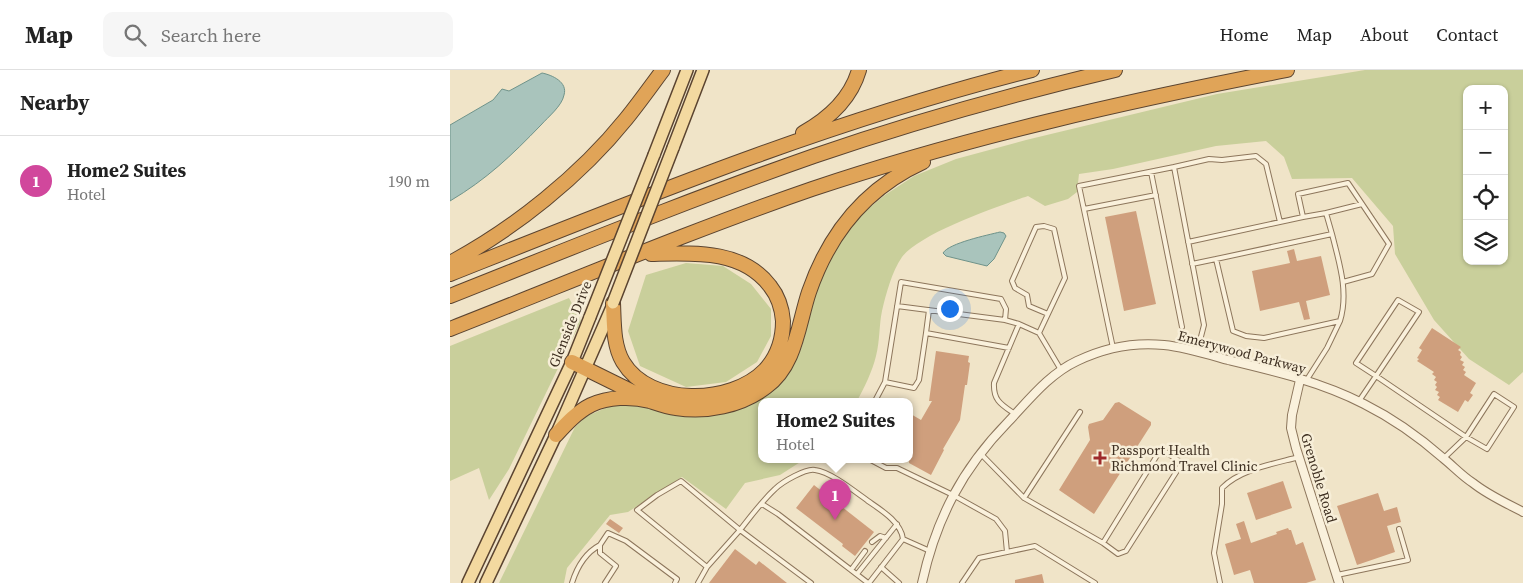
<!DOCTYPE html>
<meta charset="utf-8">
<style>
:root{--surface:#fff;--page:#f6f6f6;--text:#222;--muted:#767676;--line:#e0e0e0;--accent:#0f766e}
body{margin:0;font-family:"Source Serif 4",serif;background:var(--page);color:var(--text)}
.controls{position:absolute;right:15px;top:15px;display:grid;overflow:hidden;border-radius:10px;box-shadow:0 1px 4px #0004}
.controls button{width:45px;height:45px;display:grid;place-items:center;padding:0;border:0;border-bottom:1px solid var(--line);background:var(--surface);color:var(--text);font:25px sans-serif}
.you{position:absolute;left:499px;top:238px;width:18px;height:18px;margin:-12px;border:4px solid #fff;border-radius:50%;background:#1a73e8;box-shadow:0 0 0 8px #1a73e833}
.badge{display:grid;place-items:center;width:32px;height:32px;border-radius:50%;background:var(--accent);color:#fff;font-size:16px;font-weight:700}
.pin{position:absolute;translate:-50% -41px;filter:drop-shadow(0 1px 2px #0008)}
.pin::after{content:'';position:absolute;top:26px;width:18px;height:15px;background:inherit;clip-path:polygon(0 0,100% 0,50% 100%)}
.popup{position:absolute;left:308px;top:328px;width:155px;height:65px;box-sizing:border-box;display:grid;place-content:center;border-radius:10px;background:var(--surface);filter:drop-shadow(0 1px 4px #0005);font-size:16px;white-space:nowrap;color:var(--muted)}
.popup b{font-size:19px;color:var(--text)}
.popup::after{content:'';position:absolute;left:50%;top:100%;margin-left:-10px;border:10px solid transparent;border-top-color:var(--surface)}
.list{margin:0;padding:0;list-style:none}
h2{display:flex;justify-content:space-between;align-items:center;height:65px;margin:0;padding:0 20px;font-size:21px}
h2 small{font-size:16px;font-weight:400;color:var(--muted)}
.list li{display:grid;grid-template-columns:32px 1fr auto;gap:15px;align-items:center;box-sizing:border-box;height:90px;padding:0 20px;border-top:1px solid var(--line)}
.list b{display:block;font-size:19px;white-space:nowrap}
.list p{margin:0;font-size:16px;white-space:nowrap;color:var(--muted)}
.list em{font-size:16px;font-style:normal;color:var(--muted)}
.icon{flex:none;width:28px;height:28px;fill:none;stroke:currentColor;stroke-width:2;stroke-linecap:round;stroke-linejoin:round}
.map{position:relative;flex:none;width:1073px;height:513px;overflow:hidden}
header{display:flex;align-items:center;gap:30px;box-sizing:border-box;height:70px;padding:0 25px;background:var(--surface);border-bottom:1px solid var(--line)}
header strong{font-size:24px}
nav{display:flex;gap:28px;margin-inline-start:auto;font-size:18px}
.search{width:350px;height:45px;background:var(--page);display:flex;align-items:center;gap:12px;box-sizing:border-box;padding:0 18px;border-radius:10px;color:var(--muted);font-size:19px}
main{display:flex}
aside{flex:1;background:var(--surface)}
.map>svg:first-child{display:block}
.green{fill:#c9cf9b;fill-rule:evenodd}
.water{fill:#a9c4bc;stroke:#6f938a}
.building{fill:#cf9f7d}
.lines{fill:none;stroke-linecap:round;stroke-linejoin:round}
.lane-casing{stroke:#8d765c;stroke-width:6}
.street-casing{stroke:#8d765c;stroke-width:10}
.primary-casing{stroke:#5b4430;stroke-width:14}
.highway-casing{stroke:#5b4430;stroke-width:16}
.lane{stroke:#faf1dc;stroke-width:4}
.street{stroke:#faf1dc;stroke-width:8}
.primary{stroke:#f3d9a0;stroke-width:11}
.highway{stroke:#e0a458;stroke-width:14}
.primary-bridge-casing{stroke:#5b4430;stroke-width:14;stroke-linecap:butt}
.primary-bridge{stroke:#f3d9a0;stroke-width:11}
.poi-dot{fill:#9e2a2b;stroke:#f7eed8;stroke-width:2}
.labels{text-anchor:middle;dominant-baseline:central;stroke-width:5;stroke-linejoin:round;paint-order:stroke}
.street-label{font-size:14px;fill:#3d2e20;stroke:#f7eed8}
.poi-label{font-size:14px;fill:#3d2e20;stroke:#f7eed8;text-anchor:start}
</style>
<header>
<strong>Map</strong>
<div class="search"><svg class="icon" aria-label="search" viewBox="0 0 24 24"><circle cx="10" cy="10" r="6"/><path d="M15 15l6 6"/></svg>Search here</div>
<nav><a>Home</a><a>Map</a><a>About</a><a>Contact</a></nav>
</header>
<main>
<aside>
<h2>Nearby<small></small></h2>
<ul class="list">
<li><span class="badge" style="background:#d1479c">1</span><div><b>Home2 Suites</b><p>Hotel</p></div><em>190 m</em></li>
</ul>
</aside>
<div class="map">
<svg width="1073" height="513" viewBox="0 0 1073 513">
<rect width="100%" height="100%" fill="#f0e4c8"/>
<path class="green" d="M915 0H1073V302L1059 315 1019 289 984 250 945 184 943 156 902 108 842 109 834 87 816 71 766 76 663 99 629 104 627 122 618 129 595 136 578 126C548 136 470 163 452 187 442 201 436 224 432 241 429 255 430 271 426 286 422 302 415 316 407 331H311V389H355L330 405 295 413 276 439 232 407 178 442 160 445 117 498 114 513H49L125 357 137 346 158 337 174 334 258 343 341 298 352 276 368 216 380 190 393 168 414 142 435 125 464 106 506 89 576 70 767 24ZM1017 19H1054V191H1017Z
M236 193 273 196 301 214 321 239V266L307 292 276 312 236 317 190 296 178 261 196 205Z
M119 228 131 251 59 399 39 430 29 398 0 411V276Z"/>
<path class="water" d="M92 3C102 5 118 12 114 25 112 36 98 47 91 55 61 86 37 109 0 131V55L43 30 52 19 59 21Z
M550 162 554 163 556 166 544 189 537 196 496 186 493 183C499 173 538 165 550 162Z"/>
<path class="building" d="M686 141 706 234 674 241 655 147Z
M844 179 847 191 871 186 880 225 856 231 860 249 854 250 849 232 810 241 802 201 840 193 837 181Z
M982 258 1011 277 1008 280 1011 282 1010 285 1012 287 1010 290 1014 292 1012 295 1015 297 1013 300 1016 302 1014 305 1026 313 1020 323 1023 325 1018 332 1015 330 1008 342 988 330 990 327 987 325 989 322 985 320 987 317 985 315 987 312 984 310 986 307 982 304 984 302 967 291 969 289 967 288 972 280 969 278Z
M486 281 519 286 518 292 520 293 517 315H515L510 350 493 379 494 380 481 405 459 393V343L471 350 482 331H479Z
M669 332 701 352V355L644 444 609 420 640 370 638 357 639 354 653 350 665 333Z
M833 411 842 438 806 450 797 423Z
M364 415 424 462 405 486 392 476 393 474 346 438Z
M928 423 934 441 947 437 951 452 937 456 945 482 907 495 887 436Z
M160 449 173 458 169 463 156 454Z
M794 451 801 473 827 464 826 462 838 458 839 460H841L846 475 853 472 866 510 856 513H804L800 500 784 505 775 474 791 469 786 454Z
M285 479 306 495 309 491 337 513H259Z
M592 504 594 513H565V510Z"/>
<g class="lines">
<g class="lane-casing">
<path id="lane" d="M724 97 759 89 772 90 806 86 816 94 830 152
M701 102 732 257
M634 139 706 125
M876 143 912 134
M853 147 876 143 882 164
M738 172 853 147 848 124 898 113 939 174 922 204 893 212
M742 194 766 189
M948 230 969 242 926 306 906 293Z
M447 236 555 250
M479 240 476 263 559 278
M598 244 579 236 577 225 565 218 562 211 586 157 594 156 604 159 615 208 589 263 611 300
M663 278 629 116 724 97 754 255 747 282
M856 311 877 278 890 251 814 268 796 266 783 261 766 189 882 164C889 192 899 222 890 251
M435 312 464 318 469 310 476 263
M425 331 435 312 451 212 551 229 556 239 555 250 569 254
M909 331 926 306 1016 367 1044 324 1064 337 1037 379 1016 367 994 388
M565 344C552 335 543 331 544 313L569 254 589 263
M530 383 574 428 653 473 711 379 732 393 676 481 668 484 653 473
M419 389 436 398H447L503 425 546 449 555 461 557 482
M574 428 630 342
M312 434 328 444 418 513
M422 472 430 466 436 468
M431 497 449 513
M401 500 415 481
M407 504 447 454
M887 505 958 490 949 459
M122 513C127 497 135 483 150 475
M155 513 166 496 150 483V475L158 463 176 471 227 509 225 513
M248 513 257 497 290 460 231 411 207 425 187 440 257 497
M361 513 290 460C301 446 312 431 325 419 332 412 356 398 365 400 381 402 404 421 418 431 431 440 451 452 453 469L480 481
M419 513 453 469
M512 513 529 488 585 476 645 513
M770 513 764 483 772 434V418C791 399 823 394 849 387"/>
</g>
<g class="street-casing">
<path id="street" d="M850 310 842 345 841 358 846 378 889 513
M472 513C486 449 512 399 558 352 579 330 599 304 627 291 654 278 684 272 714 275 735 277 757 284 778 290 824 301 871 312 914 334 942 348 969 367 993 388 1003 396 1012 406 1023 413 1038 425 1056 433 1073 442"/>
</g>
<g class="primary-casing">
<path id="primary" d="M223 78 253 0
M204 85 237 0
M18 513 122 292 140 247
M36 513 106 365 162 237"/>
</g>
<g class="highway-casing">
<path id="highway" d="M353 63C378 49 401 28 409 0
M0 193C64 159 131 105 176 49 189 33 201 16 213 0
M0 204C191 128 382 50 582 0
M0 226C121 178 241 129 364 86 463 52 563 24 665 0
M163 233C164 253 163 275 173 292 200 337 281 335 315 300 327 287 333 269 333 251 332 238 328 226 320 216 292 179 242 183 201 184
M0 259C120 212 240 161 362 119 517 67 677 31 837 0
M122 292 193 327
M106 365C116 354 127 342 141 335 158 327 181 326 200 331 209 334 217 337 226 338 256 343 291 336 316 317 346 295 348 255 359 222 379 164 416 118 473 92"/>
</g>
<use href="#lane" class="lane"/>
<use href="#street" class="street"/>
<use href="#primary" class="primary"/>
<use href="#highway" class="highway"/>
<g class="primary-bridge-casing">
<path id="primary-bridge" d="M163 233 223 78
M140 247 204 85"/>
</g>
<use href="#primary-bridge" class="primary-bridge"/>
</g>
<path class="poi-dot" d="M647.5 380.5h5v5h5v5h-5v5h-5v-5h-5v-5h5z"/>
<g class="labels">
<g class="street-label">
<text transform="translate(120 254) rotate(-68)">Glenside Drive</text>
<text transform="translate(792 282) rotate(15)">Emerywood Parkway</text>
<text transform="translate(869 408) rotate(73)">Grenoble Road</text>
</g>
<g class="poi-label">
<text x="661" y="380">Passport Health<tspan x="661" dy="16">Richmond Travel Clinic</tspan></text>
</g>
</g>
</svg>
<div class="controls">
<button>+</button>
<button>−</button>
<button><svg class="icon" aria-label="locate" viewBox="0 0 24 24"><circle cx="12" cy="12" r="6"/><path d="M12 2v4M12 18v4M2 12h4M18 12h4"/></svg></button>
<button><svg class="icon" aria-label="layers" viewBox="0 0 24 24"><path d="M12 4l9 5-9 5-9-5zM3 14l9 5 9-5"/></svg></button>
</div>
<div class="you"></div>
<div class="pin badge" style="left:385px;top:450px;background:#d1479c">1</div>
<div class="popup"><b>Home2 Suites</b>Hotel</div>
</div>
</main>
